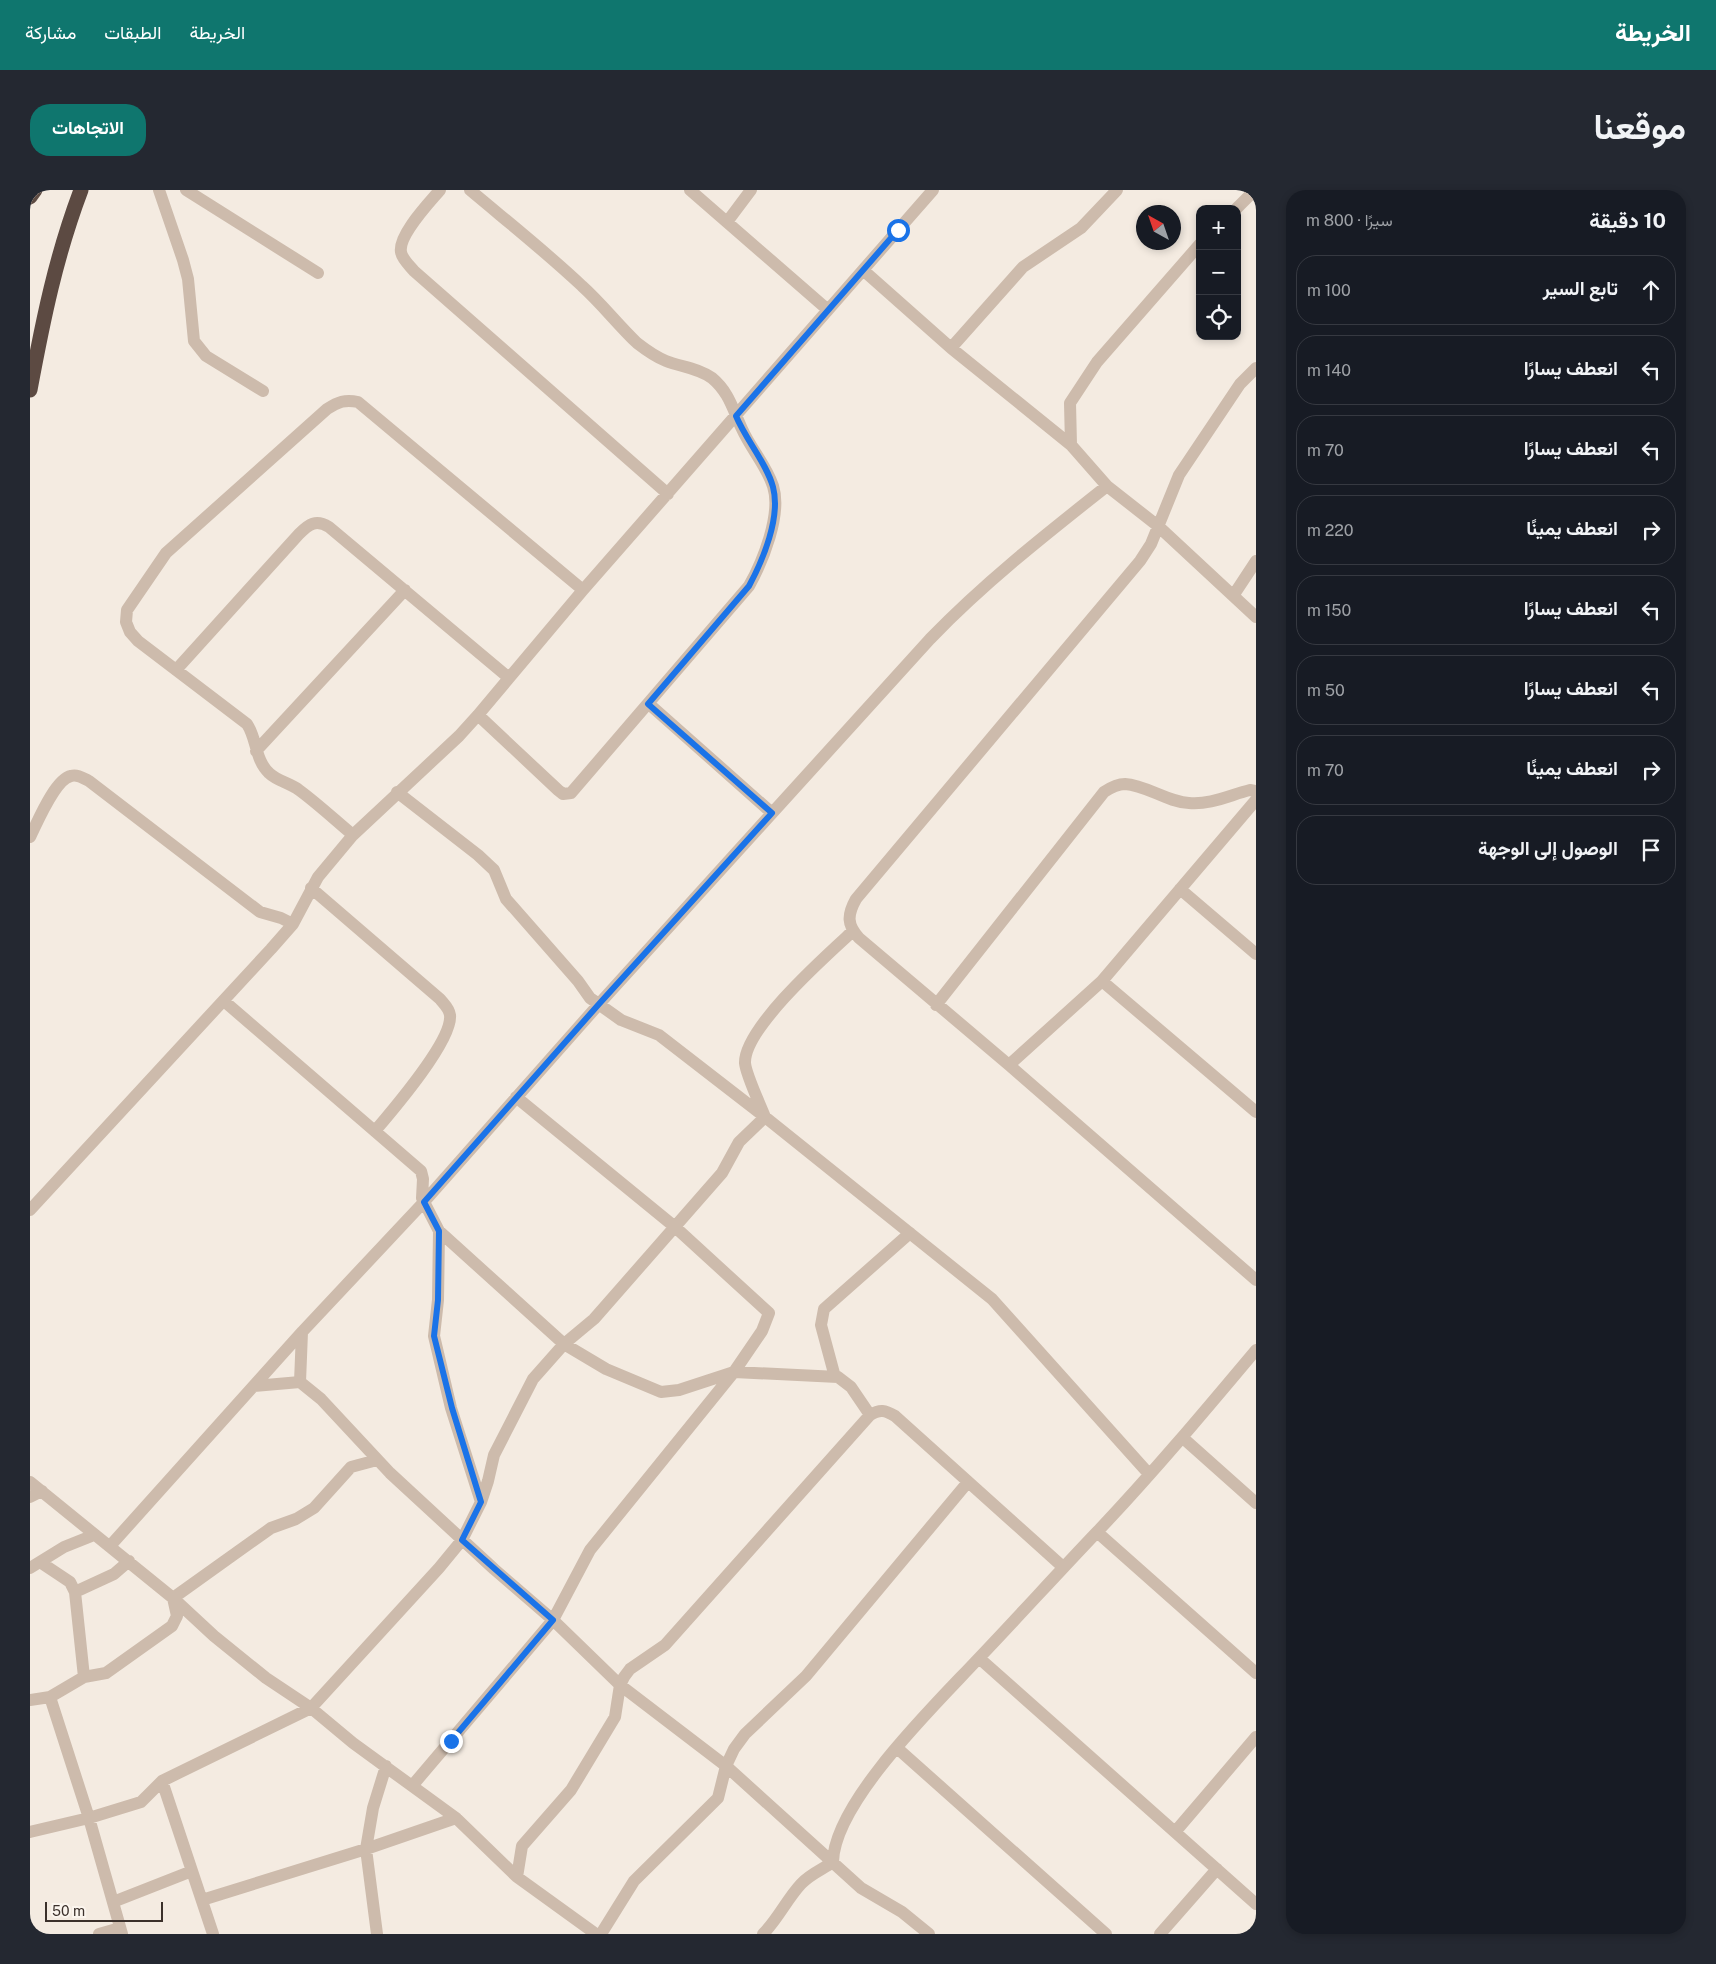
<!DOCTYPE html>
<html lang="ar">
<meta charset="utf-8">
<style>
:root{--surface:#171b24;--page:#242831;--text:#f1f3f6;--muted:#9ea1a6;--line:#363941;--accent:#0f766e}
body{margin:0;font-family:"Public Sans",Vazirmatn,sans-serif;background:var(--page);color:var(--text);direction:rtl}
.controls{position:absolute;right:15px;top:15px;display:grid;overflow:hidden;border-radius:10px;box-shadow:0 2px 8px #0003}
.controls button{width:45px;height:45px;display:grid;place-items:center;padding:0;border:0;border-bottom:1px solid var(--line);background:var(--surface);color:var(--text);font:25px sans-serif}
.compass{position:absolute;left:1106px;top:15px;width:45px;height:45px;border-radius:50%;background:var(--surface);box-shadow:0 2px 8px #0003;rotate:320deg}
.scale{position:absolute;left:15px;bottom:12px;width:118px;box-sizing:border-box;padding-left:5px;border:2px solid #3b302b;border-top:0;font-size:14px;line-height:18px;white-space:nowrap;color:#3b302b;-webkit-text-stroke:4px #fbf5ee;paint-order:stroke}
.stop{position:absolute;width:15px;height:15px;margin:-11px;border:4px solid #1a73e8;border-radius:50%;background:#fff}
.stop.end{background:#1a73e8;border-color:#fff;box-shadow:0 1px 5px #0008}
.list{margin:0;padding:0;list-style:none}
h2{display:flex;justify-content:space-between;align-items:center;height:65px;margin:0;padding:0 20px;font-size:21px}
h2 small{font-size:16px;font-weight:400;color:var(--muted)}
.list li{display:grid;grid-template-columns:32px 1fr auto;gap:15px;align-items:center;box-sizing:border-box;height:70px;margin:0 10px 10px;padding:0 10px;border:1px solid var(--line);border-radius:20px}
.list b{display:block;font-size:19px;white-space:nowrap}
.list em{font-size:16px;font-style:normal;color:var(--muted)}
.icon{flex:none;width:28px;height:28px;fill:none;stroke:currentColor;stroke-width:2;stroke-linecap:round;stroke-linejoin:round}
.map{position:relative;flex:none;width:1226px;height:1744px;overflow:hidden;direction:ltr;border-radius:20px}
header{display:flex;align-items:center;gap:30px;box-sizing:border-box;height:70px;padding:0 25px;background:var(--accent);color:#fff}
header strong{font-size:24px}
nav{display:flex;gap:28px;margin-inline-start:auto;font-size:18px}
.intro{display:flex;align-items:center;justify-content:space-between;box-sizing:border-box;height:120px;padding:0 30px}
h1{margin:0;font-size:35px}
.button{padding:12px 22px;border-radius:20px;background:var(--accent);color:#fff;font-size:18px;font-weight:700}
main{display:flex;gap:30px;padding:0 30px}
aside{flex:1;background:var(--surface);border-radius:20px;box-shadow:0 2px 8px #0003}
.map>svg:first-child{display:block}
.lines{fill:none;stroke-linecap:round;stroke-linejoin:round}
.minor{stroke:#cdbbac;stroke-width:12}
.highway{stroke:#5c4a42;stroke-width:15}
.route{stroke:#1a73e8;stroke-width:6}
</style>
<header>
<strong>الخريطة</strong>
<nav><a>الخريطة</a><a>الطبقات</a><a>مشاركة</a></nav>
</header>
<div class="intro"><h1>موقعنا</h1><a class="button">الاتجاهات</a></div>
<main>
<aside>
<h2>10 دقيقة<small>سيرًا · 800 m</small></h2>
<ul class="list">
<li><svg class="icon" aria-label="ahead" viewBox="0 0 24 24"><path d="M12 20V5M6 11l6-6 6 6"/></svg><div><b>تابع السير</b></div><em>100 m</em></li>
<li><svg class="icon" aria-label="left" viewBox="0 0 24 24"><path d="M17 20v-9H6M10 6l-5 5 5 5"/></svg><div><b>انعطف يسارًا</b></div><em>140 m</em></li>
<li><svg class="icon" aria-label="left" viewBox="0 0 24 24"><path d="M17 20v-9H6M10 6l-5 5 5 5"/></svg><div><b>انعطف يسارًا</b></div><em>70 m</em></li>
<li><svg class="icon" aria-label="right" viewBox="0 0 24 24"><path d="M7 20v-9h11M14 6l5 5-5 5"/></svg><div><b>انعطف يمينًا</b></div><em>220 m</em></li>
<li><svg class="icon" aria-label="left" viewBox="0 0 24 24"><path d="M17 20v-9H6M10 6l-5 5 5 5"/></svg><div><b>انعطف يسارًا</b></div><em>150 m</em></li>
<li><svg class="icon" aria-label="left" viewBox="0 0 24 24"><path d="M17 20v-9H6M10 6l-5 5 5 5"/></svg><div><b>انعطف يسارًا</b></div><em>50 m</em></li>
<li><svg class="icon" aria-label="right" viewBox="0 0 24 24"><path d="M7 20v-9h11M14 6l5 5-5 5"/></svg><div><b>انعطف يمينًا</b></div><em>70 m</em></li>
<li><svg class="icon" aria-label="arrive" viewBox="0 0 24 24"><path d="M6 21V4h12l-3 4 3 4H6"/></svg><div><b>الوصول إلى الوجهة</b></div></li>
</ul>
</aside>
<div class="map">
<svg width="1226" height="1744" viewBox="0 0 1226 1744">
<rect width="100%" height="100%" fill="#f4ebe1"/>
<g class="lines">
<path class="minor" d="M129 0 153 70 158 89 164 151 176 166 233 201
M156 0 288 83
M410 0C399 13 368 45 371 62 372 69 380 76 384 81L638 304
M440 0C478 32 516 62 552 96 572 114 588 135 607 153 616 160 626 167 636 171 652 177 668 178 682 188 699 202 703 220 712 239 721 259 736 275 743 296 752 324 733 371 719 396L541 603 533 604 528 600 448 525
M660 0 798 120
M1206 19 1225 0
M697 32 721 0
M833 80 921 158 1041 255 1077 296 1128 336 1226 427
M921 158 993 77 1051 38 1087 0
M1226 178 1210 194 1149 285 1121 354 1110 371 826 709C817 725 817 735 829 748L979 875 1226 1090
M1041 255 1040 213 1067 172 1170 54
M1203 406 1226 371
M146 480 269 344C279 334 286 329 299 337L479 488
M619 514 742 623
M226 561 375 400
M367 602 448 665 464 680 476 709 548 791 560 808 591 830 629 845 735 927 962 1109 1119 1284
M323 645C305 630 288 614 269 600 260 593 247 591 239 583 225 570 227 549 217 534L108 451 100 442 96 432 97 420 136 363 297 219C308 212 315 209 328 212L553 400
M0 647C7 633 25 589 41 586 47 584 53 588 59 591L230 722 251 728 263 734
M281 698 410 809C414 814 419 818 420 825 423 850 362 921 345 941
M1150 699 1226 764
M1072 791 1226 922
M194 811 391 981 393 989 392 1008 409 1041 408 1110 404 1146 421 1218 451 1312
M906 815 1074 602C1080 598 1087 594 1095 594 1116 595 1137 612 1159 613 1180 615 1200 605 1220 600L1226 601
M979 875 1072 791 1226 610
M0 1020 241 759 263 734 288 687 323 645 429 546 448 525 553 400 903 0
M409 1041 534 1154 576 1179 631 1202 649 1200 704 1182 808 1187 821 1197 840 1225
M272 1142 270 1192 291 1209 360 1283 464 1379 523 1430 590 1495 696 1576 831 1698 872 1722 899 1744
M805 1187 791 1135 794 1119 880 1043
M224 1196 270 1192
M1153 1248 1226 1313
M0 1292 143 1408 184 1446 236 1488 281 1518 323 1553 426 1628 487 1687 566 1744
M0 1307 12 1301
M1067 1342 1226 1483
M80 1356 272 1142 393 1013 569 814 900 449C954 393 1015 345 1077 296
M10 1372 40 1392 45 1402 54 1487
M0 1378 34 1357 64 1345
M45 1402 84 1384 99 1371
M949 1468 1226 1714
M20 1507 59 1628 92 1744
M0 1510 20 1507 54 1487 76 1483 142 1436 147 1426 143 1408 241 1338 266 1329 284 1318 321 1277 347 1270
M867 1558 1076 1744
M132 1591 183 1744
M382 1596 523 1430 560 1360 704 1182 732 1141 739 1123 645 1037 486 907
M0 1642 59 1628 111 1612 132 1591 281 1518 409 1378 432 1350 451 1312 458 1291 464 1265 503 1189 534 1154 564 1129 692 983 709 952 735 927C730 914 716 885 715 873 714 838 797 765 823 741
M1145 1642 1226 1547
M487 1687 492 1656 541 1600 585 1527 590 1495 594 1487 600 1479 635 1455 840 1225C850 1219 855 1220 865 1226L1033 1377
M172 1710 336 1659 426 1628
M83 1712 162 1681
M69 1744 90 1738
M347 1744 336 1659 343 1618 356 1576
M571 1744 604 1691 688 1608 696 1576 704 1559 715 1544 776 1486 938 1292
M733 1744C748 1729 757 1709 771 1694 780 1684 793 1679 803 1672 804 1612 907 1513 948 1469 988 1427 1027 1384 1067 1342 1122 1284 1174 1222 1226 1160
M1130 1744 1187 1679"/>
<path class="highway" d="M0 7 5 0
M0 200C13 130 26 66 51 0"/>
</g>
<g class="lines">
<path class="route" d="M421 1551 523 1430 432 1350 451 1312 422 1218 404 1146 408 1110 409 1041 394 1012 569 814 742 623 618 514 719 396C733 370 751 327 743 297 737 274 716 250 706 226L868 40"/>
</g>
</svg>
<div class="controls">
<button>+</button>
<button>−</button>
<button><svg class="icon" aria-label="locate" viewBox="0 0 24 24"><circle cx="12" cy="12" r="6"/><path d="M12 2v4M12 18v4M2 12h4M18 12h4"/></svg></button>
</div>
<svg class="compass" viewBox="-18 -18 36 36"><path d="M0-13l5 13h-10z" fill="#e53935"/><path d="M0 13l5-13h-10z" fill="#9ea1a6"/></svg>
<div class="scale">50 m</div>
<div class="stop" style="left:868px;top:40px"></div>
<div class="stop end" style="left:421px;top:1551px"></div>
</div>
</main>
